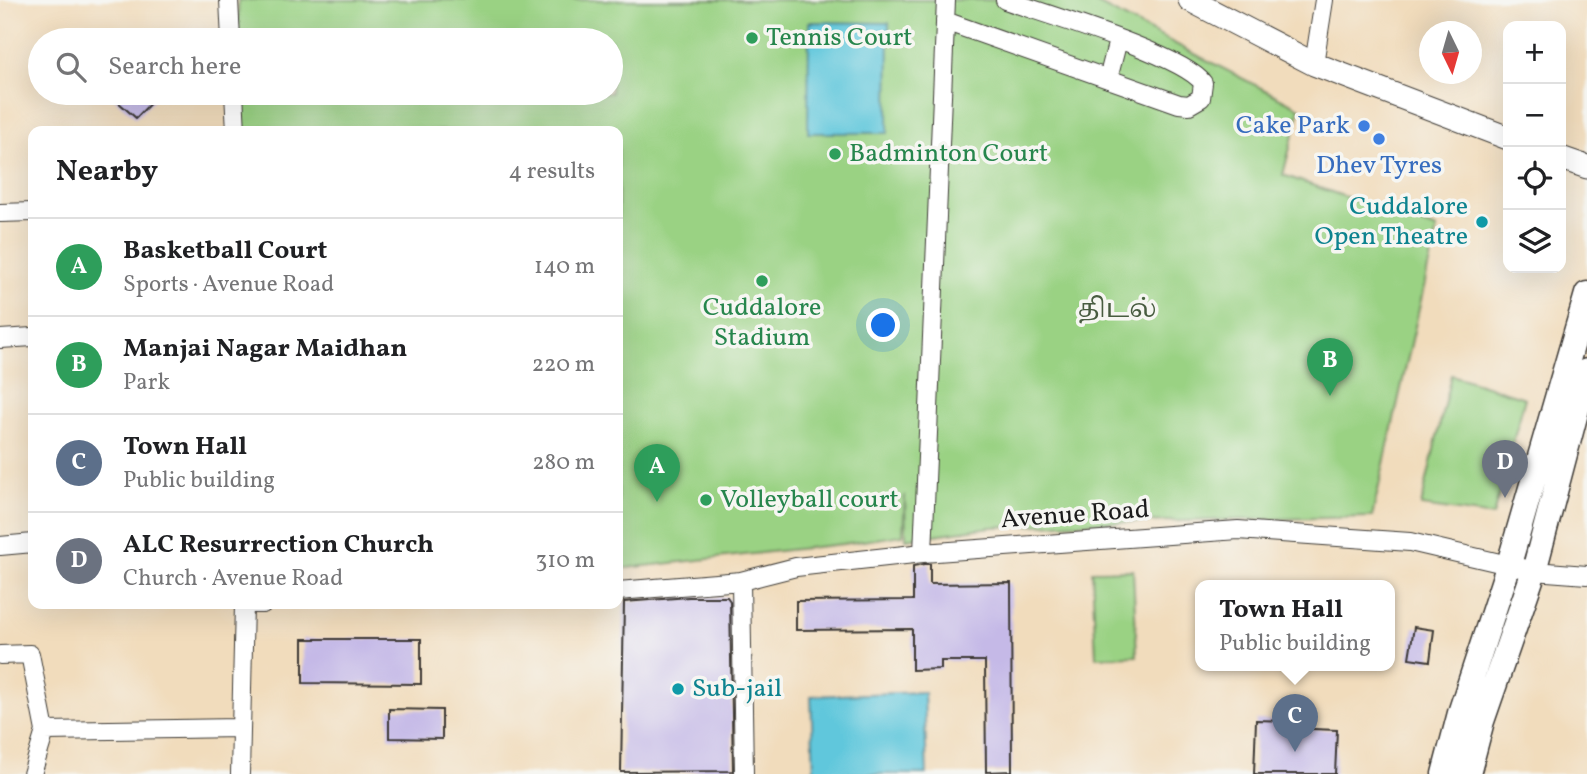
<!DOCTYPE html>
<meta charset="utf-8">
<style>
:root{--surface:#fff;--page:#f6f6f6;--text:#202124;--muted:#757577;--line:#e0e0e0;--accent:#d93025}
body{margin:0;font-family:Vollkorn,"Noto Serif Tamil",serif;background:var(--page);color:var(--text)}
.controls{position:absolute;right:21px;top:21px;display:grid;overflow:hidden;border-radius:14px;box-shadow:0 7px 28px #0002}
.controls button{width:63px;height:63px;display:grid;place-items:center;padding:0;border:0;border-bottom:2px solid var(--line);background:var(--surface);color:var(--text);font:35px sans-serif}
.compass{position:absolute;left:1419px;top:21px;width:63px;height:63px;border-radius:50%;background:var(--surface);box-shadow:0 7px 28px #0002;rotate:175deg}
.you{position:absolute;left:884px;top:326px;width:24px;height:24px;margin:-18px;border:5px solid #fff;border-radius:50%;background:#1a73e8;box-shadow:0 0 0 10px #1a73e833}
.badge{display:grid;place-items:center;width:46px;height:46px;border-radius:50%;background:var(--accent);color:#fff;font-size:23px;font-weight:700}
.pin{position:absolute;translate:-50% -58px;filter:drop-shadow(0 2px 4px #0008)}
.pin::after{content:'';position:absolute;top:37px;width:24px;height:21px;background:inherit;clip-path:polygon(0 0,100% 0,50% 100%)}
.popup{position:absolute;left:1195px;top:580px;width:200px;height:91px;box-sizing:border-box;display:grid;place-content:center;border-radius:14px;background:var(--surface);filter:drop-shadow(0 2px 5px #0005);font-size:23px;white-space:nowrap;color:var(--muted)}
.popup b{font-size:26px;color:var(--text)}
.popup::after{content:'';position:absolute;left:50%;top:100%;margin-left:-14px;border:14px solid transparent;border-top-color:var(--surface)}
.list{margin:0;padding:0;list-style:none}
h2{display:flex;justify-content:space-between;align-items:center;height:91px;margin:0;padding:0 28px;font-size:30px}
h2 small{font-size:23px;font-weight:400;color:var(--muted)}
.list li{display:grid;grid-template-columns:46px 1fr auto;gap:21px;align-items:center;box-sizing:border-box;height:98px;padding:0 28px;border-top:2px solid var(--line)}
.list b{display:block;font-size:26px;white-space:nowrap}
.list p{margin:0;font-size:23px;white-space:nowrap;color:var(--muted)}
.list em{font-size:23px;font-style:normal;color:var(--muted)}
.icon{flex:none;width:38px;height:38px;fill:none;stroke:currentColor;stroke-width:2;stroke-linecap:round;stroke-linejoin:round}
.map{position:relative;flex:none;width:1587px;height:774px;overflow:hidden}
.search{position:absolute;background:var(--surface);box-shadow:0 7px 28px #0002;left:28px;top:28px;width:595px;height:77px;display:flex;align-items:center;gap:18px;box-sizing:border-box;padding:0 24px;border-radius:38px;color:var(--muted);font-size:26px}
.panel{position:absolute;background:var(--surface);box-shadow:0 7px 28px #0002;left:28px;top:126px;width:595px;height:483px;border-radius:14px}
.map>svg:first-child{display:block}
.green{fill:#9ad283;stroke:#5b7750;stroke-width:2}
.water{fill:#60c7dc;stroke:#3e727c;stroke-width:2}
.building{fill:#c5b9e7}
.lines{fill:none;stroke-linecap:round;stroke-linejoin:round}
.minor-casing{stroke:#3c3934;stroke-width:20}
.major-casing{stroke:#3c3934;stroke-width:25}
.highway-casing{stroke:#3c3934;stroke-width:27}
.minor{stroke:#fff;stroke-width:18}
.major{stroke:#fff;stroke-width:23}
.highway{stroke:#fff;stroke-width:24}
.leisure-dot{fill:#2e9e5b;stroke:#f6f6f2;stroke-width:2.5}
.shop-dot{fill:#3f7fe0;stroke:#f6f6f2;stroke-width:2.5}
.culture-dot{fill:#0f9aa8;stroke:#f6f6f2;stroke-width:2.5}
.labels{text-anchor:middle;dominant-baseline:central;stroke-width:7;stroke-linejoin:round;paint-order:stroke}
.leisure-label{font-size:26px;fill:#27864d;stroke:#f6f6f2;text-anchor:start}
.shop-label{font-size:26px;fill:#366cbe;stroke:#f6f6f2;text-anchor:end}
.culture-label{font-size:26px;fill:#0d838f;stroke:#f6f6f2;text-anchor:end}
.park-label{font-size:26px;fill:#485c40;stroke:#f6f6f2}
.street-label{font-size:26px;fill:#1c1c1c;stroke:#f6f6f2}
</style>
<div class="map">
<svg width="1587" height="774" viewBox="0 0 1587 774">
<rect width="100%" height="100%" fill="#f6f6f2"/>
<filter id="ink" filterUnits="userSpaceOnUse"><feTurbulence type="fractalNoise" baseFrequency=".0143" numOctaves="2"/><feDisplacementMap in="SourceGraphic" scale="14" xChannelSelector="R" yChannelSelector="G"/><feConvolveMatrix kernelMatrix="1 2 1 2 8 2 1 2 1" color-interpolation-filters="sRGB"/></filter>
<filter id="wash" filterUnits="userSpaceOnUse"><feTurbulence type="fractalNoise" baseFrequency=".00686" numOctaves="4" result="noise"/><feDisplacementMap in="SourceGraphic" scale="28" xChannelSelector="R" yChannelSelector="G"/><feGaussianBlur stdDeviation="1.57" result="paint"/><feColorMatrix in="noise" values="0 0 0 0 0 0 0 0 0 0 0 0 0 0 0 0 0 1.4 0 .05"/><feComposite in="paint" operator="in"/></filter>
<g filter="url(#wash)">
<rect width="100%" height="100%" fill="#f1dcbc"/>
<path class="green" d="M238 0H1090L1300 108 1283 175 1437 229 1372 517 1085 523 991 527 906 539 905 495 903 535 843 544 618 569V131H240V93H611V40H239Z
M1451 375 1525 398 1493 516 1421 506Z
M1133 570 1137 656 1096 657 1092 571Z"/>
<path class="water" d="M809 22 889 23 888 133H808Z
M924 692 927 774H814L811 696Z"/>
<g id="blocks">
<path class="building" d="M108 93H160L136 118Z
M924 564H930V584L1011 583 1012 771 986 772 985 661H941V669L912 670V629L796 630V601L913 600V566Z
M689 597H727L730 601 733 771 621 772 624 602Z
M1414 627 1434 630 1430 661 1409 658Z
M303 639H421V684L303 683Z
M389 709 442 710V739L389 738Z
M1256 720 1287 721V728L1337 730 1335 774H1254Z"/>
</g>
</g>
<g filter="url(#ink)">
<use href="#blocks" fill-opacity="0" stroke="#3c3934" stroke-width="2"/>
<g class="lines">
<g class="minor-casing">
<path id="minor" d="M229 0 231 40
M945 21 1179 104 1189 105 1201 98 1203 83C1183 55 1045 14 1005 0
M1314 64 1324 0
M1108 79 1118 40
M234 93 236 131
M0 213 33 212
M0 339 33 337
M0 546 33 543
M923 553 946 0
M741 581 744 774
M618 591 741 581 796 567 923 553 1238 530 1410 542 1534 571 1587 575
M244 604H263
M0 655 30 654 45 731 32 774
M45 731 240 728
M240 774 244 604"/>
</g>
<g class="major-casing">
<path id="major" d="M1190 0 1314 64 1508 138
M1561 158 1587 167"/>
</g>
<g class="highway-casing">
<path id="highway" d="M1444 774 1460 713 1509 564 1587 294
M1468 774 1482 721 1534 571 1587 371"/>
</g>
<use href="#minor" class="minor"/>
<use href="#major" class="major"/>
<use href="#highway" class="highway"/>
</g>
</g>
<g class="leisure-dot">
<circle cx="752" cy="38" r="7"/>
<circle cx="835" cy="154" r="7"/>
<circle cx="762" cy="281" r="7"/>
<circle cx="706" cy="500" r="7"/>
</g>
<g class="shop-dot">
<circle cx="1364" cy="126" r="7"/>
<circle cx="1379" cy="139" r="7"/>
</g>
<g class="culture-dot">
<circle cx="1482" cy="222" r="7"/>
<circle cx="678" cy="689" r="7"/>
</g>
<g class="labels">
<g class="leisure-label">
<text x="766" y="38">Tennis Court</text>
<text x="849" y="154">Badminton Court</text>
<text x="762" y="308" text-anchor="middle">Cuddalore<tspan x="762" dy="30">Stadium</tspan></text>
<text x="720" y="500">Volleyball court</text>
</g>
<g class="shop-label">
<text x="1350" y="126">Cake Park</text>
<text x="1379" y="166" text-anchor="middle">Dhev Tyres</text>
</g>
<g class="culture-label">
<text x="1468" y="207">Cuddalore<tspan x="1468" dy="30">Open Theatre</tspan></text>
<text x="692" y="689" text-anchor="start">Sub-jail</text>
</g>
<g class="park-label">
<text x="1117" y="310">திடல்</text>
</g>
<g class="street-label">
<text transform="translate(1075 515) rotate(-4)">Avenue Road</text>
</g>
</g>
</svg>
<div class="controls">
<button>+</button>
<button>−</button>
<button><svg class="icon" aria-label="locate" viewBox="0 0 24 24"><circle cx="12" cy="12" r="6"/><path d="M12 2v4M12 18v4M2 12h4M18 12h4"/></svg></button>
<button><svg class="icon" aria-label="layers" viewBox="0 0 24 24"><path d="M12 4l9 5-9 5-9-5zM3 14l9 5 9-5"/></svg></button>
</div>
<svg class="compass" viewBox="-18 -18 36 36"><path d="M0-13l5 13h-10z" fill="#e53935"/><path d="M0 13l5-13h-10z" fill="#757577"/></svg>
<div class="you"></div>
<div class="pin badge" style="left:657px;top:502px;background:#2e9e5b">A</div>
<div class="pin badge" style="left:1330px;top:396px;background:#2e9e5b">B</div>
<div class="pin badge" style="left:1295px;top:752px;background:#5c6f8a">C</div>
<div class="popup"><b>Town Hall</b>Public building</div>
<div class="pin badge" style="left:1505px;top:498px;background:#6b7280">D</div>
<div class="search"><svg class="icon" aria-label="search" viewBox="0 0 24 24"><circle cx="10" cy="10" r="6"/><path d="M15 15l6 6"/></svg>Search here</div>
<section class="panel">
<h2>Nearby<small>4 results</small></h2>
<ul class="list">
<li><span class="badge" style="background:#2e9e5b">A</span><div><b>Basketball Court</b><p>Sports · Avenue Road</p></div><em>140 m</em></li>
<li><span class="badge" style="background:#2e9e5b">B</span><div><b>Manjai Nagar Maidhan</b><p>Park</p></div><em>220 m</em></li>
<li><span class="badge" style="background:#5c6f8a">C</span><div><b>Town Hall</b><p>Public building</p></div><em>280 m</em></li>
<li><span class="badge" style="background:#6b7280">D</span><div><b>ALC Resurrection Church</b><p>Church · Avenue Road</p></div><em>310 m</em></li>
</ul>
</section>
</div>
